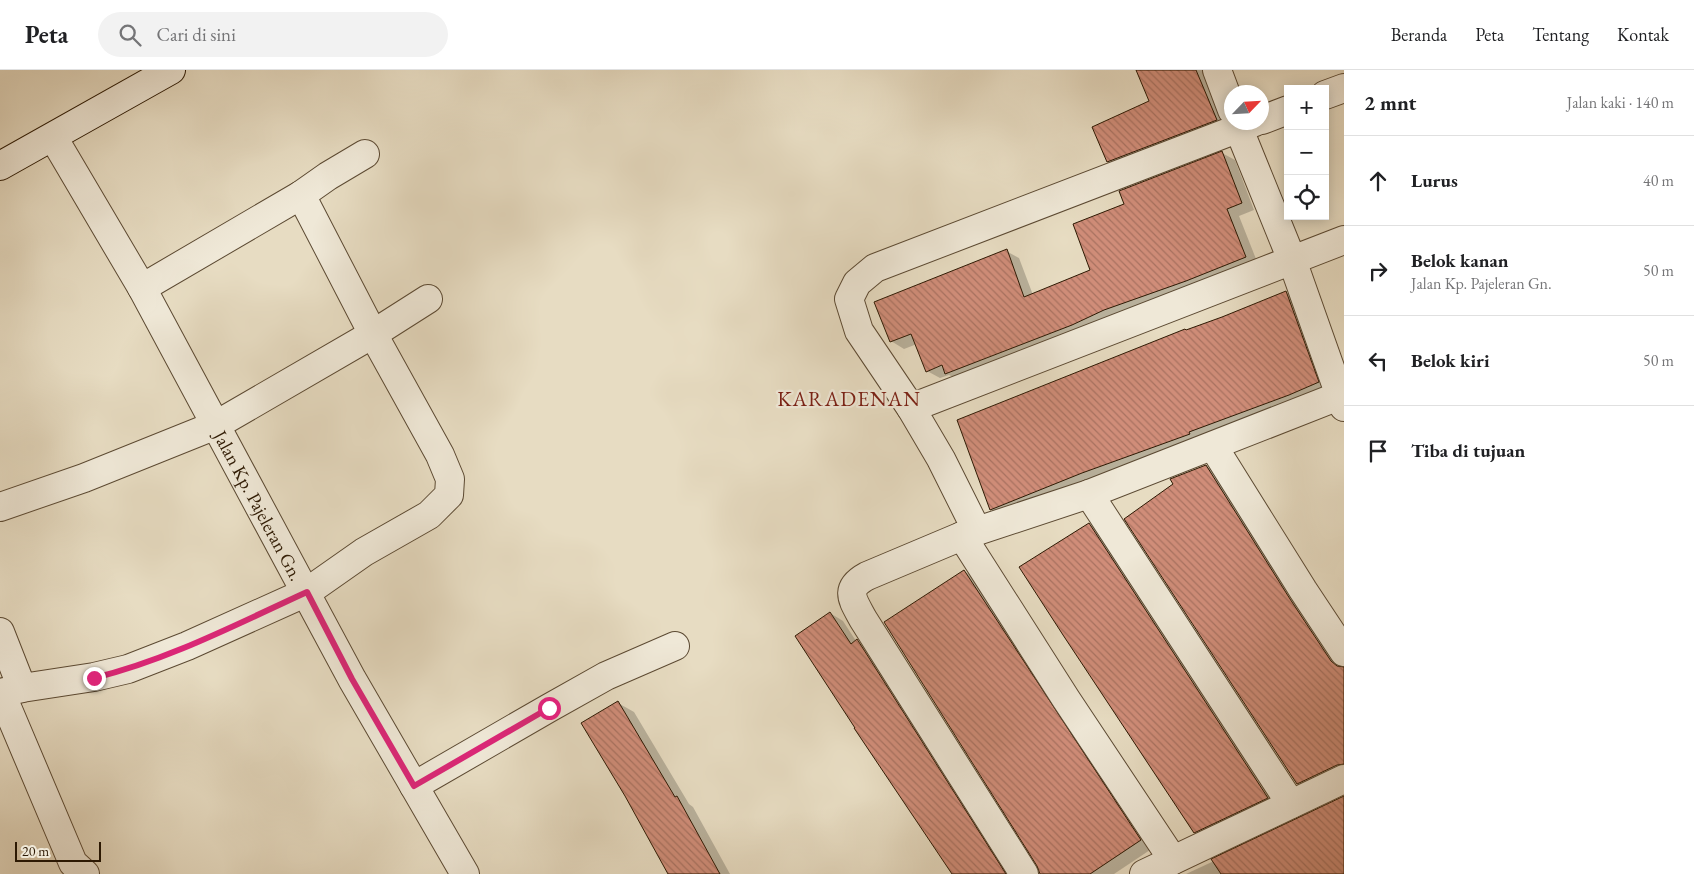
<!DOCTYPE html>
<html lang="id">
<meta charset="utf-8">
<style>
:root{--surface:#fff;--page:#f2f2f2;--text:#202124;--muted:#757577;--line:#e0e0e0}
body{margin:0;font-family:"EB Garamond",serif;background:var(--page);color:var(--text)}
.controls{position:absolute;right:15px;top:15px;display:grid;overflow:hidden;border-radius:0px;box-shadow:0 2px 12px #0003}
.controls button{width:45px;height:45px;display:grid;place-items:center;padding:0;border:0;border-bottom:1px solid var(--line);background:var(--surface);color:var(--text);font:25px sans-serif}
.compass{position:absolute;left:1224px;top:15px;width:45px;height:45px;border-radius:50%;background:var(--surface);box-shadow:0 2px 12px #0003;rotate:65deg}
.scale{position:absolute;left:15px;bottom:12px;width:86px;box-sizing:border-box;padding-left:5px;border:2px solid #2d1903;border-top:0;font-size:14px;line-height:18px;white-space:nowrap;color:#2d1903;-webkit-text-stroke:4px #efe8d7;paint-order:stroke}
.stop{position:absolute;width:15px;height:15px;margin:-11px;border:4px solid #db2777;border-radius:50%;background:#fff}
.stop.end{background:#db2777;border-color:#fff;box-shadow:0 1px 5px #0008}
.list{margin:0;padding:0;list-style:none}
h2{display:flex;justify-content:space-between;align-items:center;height:65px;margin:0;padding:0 20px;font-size:21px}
h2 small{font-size:16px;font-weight:400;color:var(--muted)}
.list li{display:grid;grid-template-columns:32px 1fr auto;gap:15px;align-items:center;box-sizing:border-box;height:90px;padding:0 20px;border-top:1px solid var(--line)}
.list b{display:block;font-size:19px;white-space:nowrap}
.list p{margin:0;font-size:16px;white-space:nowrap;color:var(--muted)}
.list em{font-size:16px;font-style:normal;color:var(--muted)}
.icon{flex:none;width:28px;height:28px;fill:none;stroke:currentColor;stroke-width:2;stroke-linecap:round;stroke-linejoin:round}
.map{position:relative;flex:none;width:1344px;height:804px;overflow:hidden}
header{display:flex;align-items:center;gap:30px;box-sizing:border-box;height:70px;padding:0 25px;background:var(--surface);border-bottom:1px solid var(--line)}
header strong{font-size:24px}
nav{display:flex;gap:28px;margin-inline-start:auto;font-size:18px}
.search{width:350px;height:45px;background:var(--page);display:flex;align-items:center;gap:12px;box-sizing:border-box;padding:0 18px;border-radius:28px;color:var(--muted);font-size:19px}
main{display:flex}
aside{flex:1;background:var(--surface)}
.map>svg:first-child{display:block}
.shadow{fill:#0003}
.building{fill:url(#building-back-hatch);stroke:#2d1903}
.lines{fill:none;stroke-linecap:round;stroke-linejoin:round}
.minor-casing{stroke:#5c4a33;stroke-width:30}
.secondary-casing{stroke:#2d1903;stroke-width:30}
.minor{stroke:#efe8d7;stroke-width:28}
.secondary{stroke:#efe8d7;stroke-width:28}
.route{stroke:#db2777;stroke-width:6}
.labels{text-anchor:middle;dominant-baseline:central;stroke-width:4.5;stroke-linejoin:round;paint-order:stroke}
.street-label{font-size:19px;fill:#2d1903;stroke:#efe8d7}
.quarter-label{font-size:21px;letter-spacing:1px;fill:#7a1f14;stroke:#efe8d7}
</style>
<header>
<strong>Peta</strong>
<div class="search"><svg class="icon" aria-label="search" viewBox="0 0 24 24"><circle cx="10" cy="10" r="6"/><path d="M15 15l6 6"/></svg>Cari di sini</div>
<nav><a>Beranda</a><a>Peta</a><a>Tentang</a><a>Kontak</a></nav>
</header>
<main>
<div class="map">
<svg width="1344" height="804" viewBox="0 0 1344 804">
<defs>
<pattern id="building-back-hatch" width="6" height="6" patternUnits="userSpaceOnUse" patternTransform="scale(1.25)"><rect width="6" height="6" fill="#d08d79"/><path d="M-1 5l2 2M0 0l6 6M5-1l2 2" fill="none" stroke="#a97261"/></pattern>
</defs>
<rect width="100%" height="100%" fill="#e7dcc2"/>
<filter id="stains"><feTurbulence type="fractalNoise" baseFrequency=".004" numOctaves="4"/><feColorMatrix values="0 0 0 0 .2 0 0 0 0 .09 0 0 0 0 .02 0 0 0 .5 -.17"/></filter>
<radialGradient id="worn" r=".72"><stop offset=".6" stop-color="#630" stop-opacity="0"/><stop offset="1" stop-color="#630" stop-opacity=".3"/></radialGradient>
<path class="shadow" d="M1137 0H1207L1229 57 1121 99 1108 91 1151 31Z
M1222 83 1235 90 1254 140 1239 146 1258 194 959 310 949 305 940 308 927 301 917 274 904 279 891 271 1006 181 1019 188 1033 225 1092 200 1126 134Z
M1286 222 1299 230 1331 319 1003 447 991 439 1187 261Z
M1206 396 1219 404 1302 537 1344 598V705L1310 721 1298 713Z
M1089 454 1102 461 1280 735 1207 770 1195 762Z
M964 501 977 509 1153 778 1114 804H1041Z
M830 543 843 551 856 571 870 578 1013 804H953Z
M618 633 634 642 689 734 693 737 730 804H670L626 726Z
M1344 728V804H1186L1214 791Z"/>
<path class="building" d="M1136 0H1196L1217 50 1107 92 1092 57 1149 31Z
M1222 81 1242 133 1227 139 1246 187 1186 211 1104 240 1072 255 945 304 942 295 926 302 911 264 890 272 874 232 1007 179 1024 227 1090 200 1073 154 1124 134 1119 121Z
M1286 221 1319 312 1289 325 1189 362 1190 364 1082 403 990 440 957 350 1185 259 1186 260 1222 247Z
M1206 395 1290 529 1331 591 1337 596 1344 597V694L1337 695 1297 714 1124 449 1173 414 1170 409Z
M1089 453 1268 728 1194 763 1063 565 1019 497Z
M964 500 1141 770 1090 804H1040L1037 796 884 552Z
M830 542 851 574 857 569 1006 804H952L854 658H855L795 566Z
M618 631 675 727 677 726 720 804H668L625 726 581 653Z
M1344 726V804H1221L1211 789Z"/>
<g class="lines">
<g class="minor-casing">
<g id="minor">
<path d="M1217 0 1232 40"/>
<path d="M1325 25 1344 18"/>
<path d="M1262 50 1288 40"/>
<path d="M1236 52 1292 190 1344 337"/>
<path id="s1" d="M53 67 142 218 352 609 465 804"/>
<path d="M142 218 301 125 328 106 365 84"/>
<path d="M911 338 859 261 849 229 857 213 875 198 1255 52"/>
<path d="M1213 376 1303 520 1344 582"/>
<path d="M1089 424 1291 734"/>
<path d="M0 437 84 408 216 355 373 264 428 229"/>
<path d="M977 461 941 389 911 338 1344 170"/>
<path d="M962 466 1066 629 1173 790"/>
<path d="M0 562 22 618"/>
<path d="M0 623 22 618 94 607 128 599 187 576 307 522 364 482 429 445 449 425 450 409 440 385 373 264 301 125"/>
<path d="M1 623 73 793 85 804"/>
<path d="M414 716 549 638 606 606 675 576"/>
<path d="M1024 804 863 549C853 530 843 519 867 506L962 466 1089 424 1344 324"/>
<path d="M1144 804 1344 709"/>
</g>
</g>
<g class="secondary-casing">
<path id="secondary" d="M0 96 171 0"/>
</g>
<use href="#minor" class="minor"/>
<use href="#secondary" class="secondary"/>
</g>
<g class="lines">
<path class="route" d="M94 608C168 590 237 554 307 522L352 609 414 716 549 638"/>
</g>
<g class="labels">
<g class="street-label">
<text stroke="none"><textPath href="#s1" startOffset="422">Jalan Kp. Pajeleran Gn.</textPath></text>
</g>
<g class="quarter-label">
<text x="849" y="328">KARADENAN</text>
</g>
</g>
<rect width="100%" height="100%" filter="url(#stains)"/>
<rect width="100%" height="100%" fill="url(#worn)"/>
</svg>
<div class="controls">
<button>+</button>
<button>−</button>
<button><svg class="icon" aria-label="locate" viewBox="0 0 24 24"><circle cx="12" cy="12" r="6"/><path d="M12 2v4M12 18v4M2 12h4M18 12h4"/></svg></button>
</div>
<svg class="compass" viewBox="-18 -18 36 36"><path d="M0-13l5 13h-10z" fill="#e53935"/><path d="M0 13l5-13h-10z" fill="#757577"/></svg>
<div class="scale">20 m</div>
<div class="stop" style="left:549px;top:638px"></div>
<div class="stop end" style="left:94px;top:608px"></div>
</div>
<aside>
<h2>2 mnt<small>Jalan kaki · 140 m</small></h2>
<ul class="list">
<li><svg class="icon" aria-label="ahead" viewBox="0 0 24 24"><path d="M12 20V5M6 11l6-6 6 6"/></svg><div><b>Lurus</b></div><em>40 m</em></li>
<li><svg class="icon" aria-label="right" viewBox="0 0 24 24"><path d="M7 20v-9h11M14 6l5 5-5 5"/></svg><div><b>Belok kanan</b><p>Jalan Kp. Pajeleran Gn.</p></div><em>50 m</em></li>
<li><svg class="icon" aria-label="left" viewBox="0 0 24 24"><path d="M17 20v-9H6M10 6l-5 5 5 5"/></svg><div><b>Belok kiri</b></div><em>50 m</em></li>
<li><svg class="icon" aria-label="arrive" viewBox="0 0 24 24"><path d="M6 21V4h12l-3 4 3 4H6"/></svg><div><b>Tiba di tujuan</b></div></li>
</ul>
</aside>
</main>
